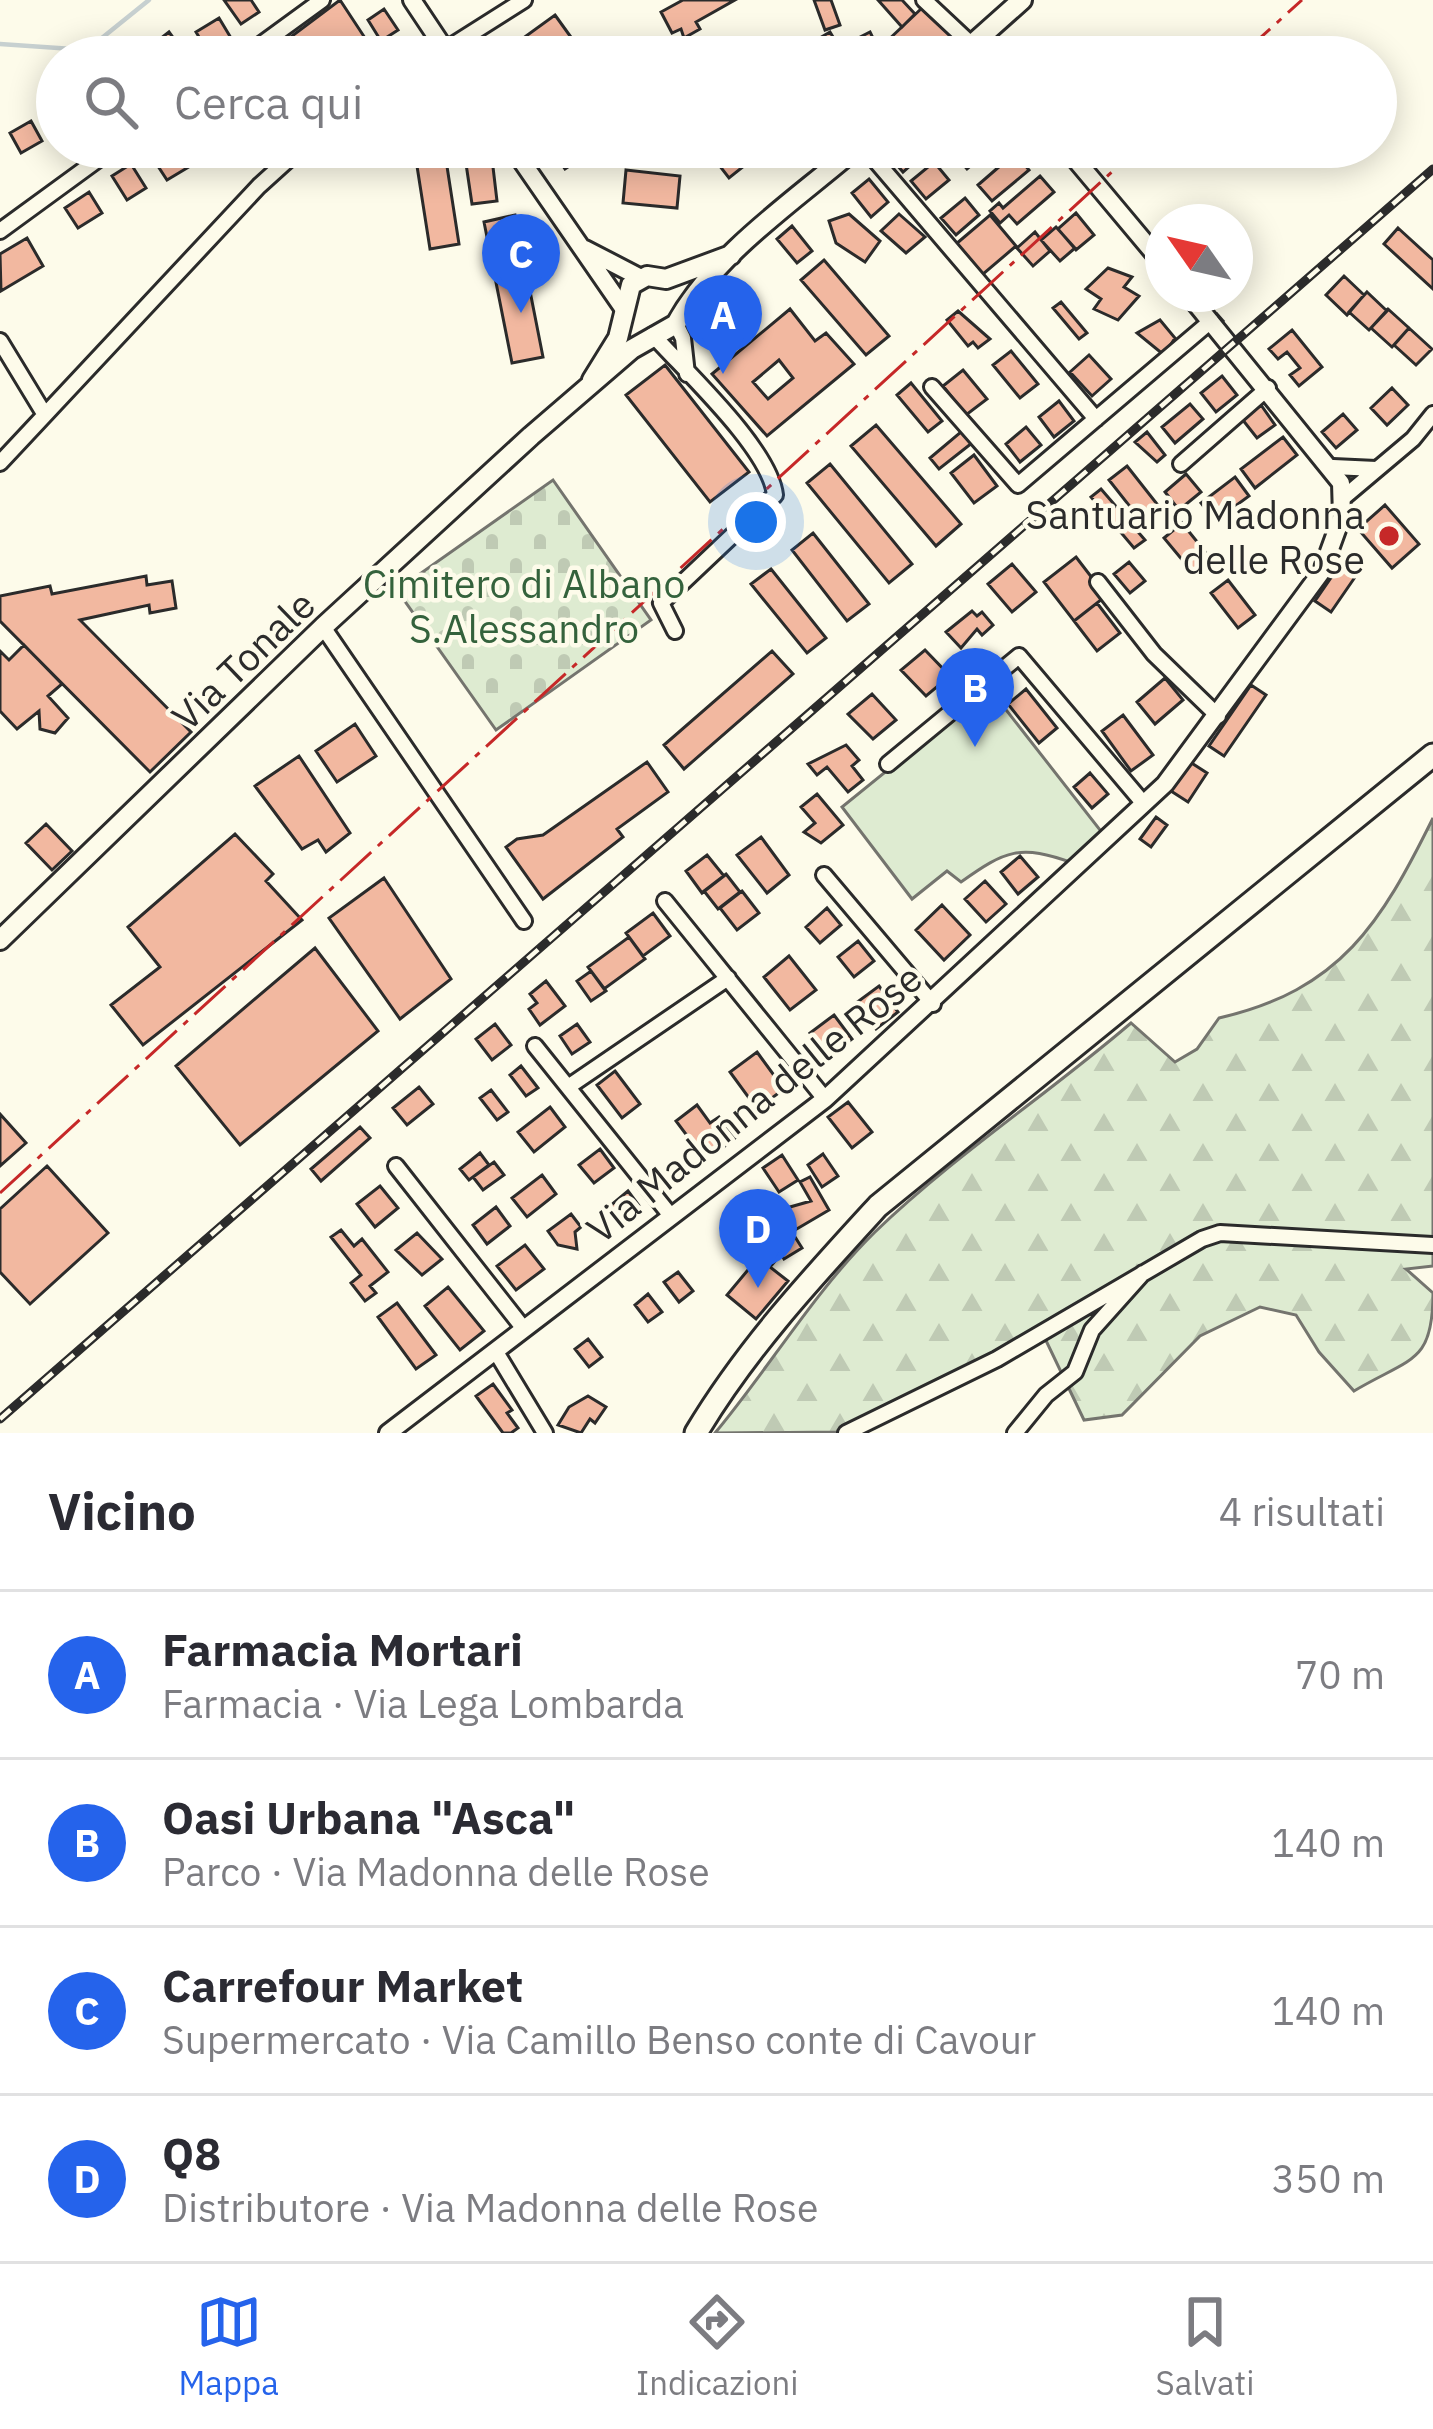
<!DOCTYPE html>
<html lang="it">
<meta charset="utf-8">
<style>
:root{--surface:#fff;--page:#f2f2f3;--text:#2b2b33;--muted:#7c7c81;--line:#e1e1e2;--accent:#2563eb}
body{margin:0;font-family:"IBM Plex Sans",sans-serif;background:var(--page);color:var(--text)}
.compass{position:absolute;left:1145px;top:204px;width:108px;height:108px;border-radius:50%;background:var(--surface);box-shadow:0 6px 30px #0003;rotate:304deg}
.you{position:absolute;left:756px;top:522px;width:42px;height:42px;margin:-30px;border:9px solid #fff;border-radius:50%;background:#1a73e8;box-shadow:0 0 0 18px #1a73e833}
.badge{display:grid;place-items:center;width:78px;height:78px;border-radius:50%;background:var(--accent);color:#fff;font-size:39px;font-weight:700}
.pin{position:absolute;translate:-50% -99px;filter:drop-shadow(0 3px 6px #0008)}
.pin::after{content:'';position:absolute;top:63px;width:42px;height:36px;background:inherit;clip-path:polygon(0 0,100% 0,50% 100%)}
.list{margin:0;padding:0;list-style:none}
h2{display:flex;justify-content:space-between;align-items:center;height:156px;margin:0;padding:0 48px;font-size:51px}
h2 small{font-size:39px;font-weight:400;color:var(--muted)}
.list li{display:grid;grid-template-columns:78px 1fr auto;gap:36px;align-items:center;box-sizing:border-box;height:168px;padding:0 48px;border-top:3px solid var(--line)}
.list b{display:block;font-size:45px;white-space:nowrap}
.list p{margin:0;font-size:39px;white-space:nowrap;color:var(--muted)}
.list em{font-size:39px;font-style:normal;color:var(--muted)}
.icon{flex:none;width:66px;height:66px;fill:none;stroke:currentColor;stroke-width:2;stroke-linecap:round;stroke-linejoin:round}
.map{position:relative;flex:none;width:1433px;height:1433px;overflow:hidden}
.search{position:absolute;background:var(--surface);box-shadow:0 6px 30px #0003;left:36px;right:36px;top:36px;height:132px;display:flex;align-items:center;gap:30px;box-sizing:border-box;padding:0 42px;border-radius:66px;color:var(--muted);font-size:45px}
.sheet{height:828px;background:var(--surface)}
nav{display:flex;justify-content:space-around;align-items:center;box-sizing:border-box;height:168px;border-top:3px solid var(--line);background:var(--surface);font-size:33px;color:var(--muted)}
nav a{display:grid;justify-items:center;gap:6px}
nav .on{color:var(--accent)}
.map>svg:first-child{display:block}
.forest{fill:url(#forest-firs);stroke:#74746e;stroke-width:3}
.cemetery{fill:url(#cemetery-stones);stroke:#74746e;stroke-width:3}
.park{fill:#deebd1;stroke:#74746e;stroke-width:3}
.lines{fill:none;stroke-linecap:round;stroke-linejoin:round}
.stream{stroke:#c7d0d0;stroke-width:4.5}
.building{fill:#f2b8a0;stroke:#2b2b2b;stroke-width:3;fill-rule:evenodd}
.minor-casing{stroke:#2b2b2b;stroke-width:20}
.tertiary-casing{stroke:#2b2b2b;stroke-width:22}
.secondary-casing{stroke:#2b2b2b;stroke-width:24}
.trunk-casing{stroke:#2b2b2b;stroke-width:27}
.minor{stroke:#fdfbea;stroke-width:14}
.tertiary{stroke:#fdfbea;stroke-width:16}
.secondary{stroke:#fdfbea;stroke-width:18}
.trunk{stroke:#fdfbea;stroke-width:21}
.rail-casing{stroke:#2b2b2b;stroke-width:9}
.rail{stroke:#fdfbea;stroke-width:4.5;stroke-dasharray:14;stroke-linecap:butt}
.fence{stroke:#2b2b2b;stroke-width:3;stroke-dasharray:15 6;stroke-linecap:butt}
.power{stroke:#c62828;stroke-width:3;stroke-dasharray:42 9 6 9;stroke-linecap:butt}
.poi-dot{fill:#c62828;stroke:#fdfbea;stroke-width:4.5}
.labels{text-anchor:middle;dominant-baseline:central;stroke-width:9;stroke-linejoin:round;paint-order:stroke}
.poi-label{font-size:39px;fill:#2b2b2b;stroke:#fdfbea;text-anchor:end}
.park-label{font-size:39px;fill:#34623c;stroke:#fdfbea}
.street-label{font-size:39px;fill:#2b2b2b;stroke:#fdfbea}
</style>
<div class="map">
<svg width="1433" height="1433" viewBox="0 0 1433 1433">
<defs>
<pattern id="forest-firs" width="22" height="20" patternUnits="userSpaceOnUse" patternTransform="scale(3)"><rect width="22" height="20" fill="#deebd1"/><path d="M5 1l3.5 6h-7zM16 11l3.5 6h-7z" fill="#bfcab4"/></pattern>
<pattern id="cemetery-stones" width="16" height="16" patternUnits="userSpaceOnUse" patternTransform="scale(3)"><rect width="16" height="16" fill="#deebd1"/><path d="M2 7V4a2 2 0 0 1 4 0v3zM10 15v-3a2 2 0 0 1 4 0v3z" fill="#bfcab4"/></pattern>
</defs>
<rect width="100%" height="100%" fill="#fdfbea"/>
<path class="forest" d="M1433 818V1266L1406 1269 1433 1293C1433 1364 1411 1357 1354 1391L1319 1352 1296 1315 1260 1307 1200 1336 1122 1415 1084 1420 1041 1330 841 1432 715 1433C770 1367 814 1292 875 1232 955 1155 1047 1095 1131 1023L1175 1062 1197 1049 1219 1018C1341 990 1381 923 1433 818Z"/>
<path class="cemetery" d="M553 480 651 620 496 730 397 590Z"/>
<path class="park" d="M989 688 1104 835 1073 863C1020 844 1006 850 961 882L947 871 912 899 842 807Z"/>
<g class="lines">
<path class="stream" d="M0 44 87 50 149 0"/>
</g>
<path class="building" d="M224 0H251L259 12 241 24Z
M340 0 367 41 344 57H300L288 39Z
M683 0H735L696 22 700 29 684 38 681 29 672 33 661 12Z
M814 0H831L840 25 825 30Z
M878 0H902L915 14 902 27Z
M923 7 951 35 930 57H891L884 44Z
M384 9 398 30 381 41 368 20Z
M555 15 573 40 549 57H497Z
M219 18 231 38 208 52 196 32Z
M169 32 187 57H167L156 42Z
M830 32 839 47 813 57 806 46Z
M870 32 874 40 850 53 852 57H838L835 50Z
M31 121 42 141 21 153 10 133Z
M169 147H181L192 165 167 180 152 157Z
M414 147H444L459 244 430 249Z
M550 147H585L589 153 565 169Z
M705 147H738L749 162 729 178Z
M893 147H915L922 155 903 172 886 152Z
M948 147H972L981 157 967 169Z
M1015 153 1029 170 992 201 978 185Z
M484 155 493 167 497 201 472 204 465 157Z
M934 162 949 180 926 199 911 181Z
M131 164 146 188 127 200 112 176Z
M626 170 680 176 677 208 623 203Z
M1040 176 1054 192 1017 224 1009 215 1000 223 990 211 999 203 1003 208Z
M869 179 888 202 871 217 852 193Z
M89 192 102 213 78 228 65 208Z
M965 198 979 215 956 235 941 218Z
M1076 213 1094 235 1076 250 1058 229Z
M849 214 880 241 865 262 836 243 829 221Z
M899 214 925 237 906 253 881 231Z
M515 215 543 357 512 363 484 222Z
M990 215 1016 246 982 275 956 244Z
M792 226 812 251 797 263 777 239Z
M1056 227 1075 248 1060 261 1041 240Z
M1398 228 1433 260V289L1384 244Z
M1035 232 1050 251 1033 266 1017 248Z
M27 238 43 266 1 291 0 254Z
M824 260 889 336 866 355 801 280Z
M1108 268 1132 277 1124 287 1139 296 1118 320 1094 309 1101 299 1086 289Z
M1344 276 1364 295 1347 315 1326 295Z
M1367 292 1387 311 1369 330 1349 312Z
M1061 302 1087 333 1079 339 1053 308Z
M790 309 815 341 826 333 854 364 767 436 712 374ZM779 360 793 378 768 399 753 382Z
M1388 309 1409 328 1392 347 1371 328Z
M958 311 990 339 978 348 973 342 968 346 947 320Z
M1160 320 1175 338 1164 355 1137 333Z
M1409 328 1432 349 1416 365 1394 345Z
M1292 330 1322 367 1299 386 1290 375 1300 368 1287 352 1278 359 1269 349Z
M1011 351 1038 384 1020 398 993 365Z
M1089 355 1111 379 1092 396 1070 372Z
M665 365 749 472 710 502 626 395Z
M963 370 987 399 966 415 943 386Z
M1222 376 1237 395 1216 412 1201 393Z
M911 383 942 421 928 432 897 395Z
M1392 388 1408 405 1387 425 1371 408Z
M1059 401 1074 421 1054 437 1039 417Z
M1190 404 1203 419 1175 443 1162 427Z
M1261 405 1275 425 1257 438 1242 419Z
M1343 414 1357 430 1336 448 1322 432Z
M876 425 961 524 936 546 851 446Z
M1026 427 1041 445 1020 462 1006 444Z
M962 431 972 443 939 469 930 458Z
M1147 432 1165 455 1157 462 1135 442Z
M1283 437 1297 455 1255 488 1241 469Z
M974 455 997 486 974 503 951 473Z
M830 464 912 564 889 583 807 483Z
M1127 466 1157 504 1139 518 1109 480Z
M1186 474 1201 492 1179 510 1165 492Z
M1235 477 1249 496 1215 521 1201 503Z
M1101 489 1145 540 1134 548 1091 497Z
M1385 505 1419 544 1392 568 1358 529Z
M1182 523 1211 559 1194 574 1164 538Z
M813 533 869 604 847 621 792 550Z
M1346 556 1362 567 1331 612 1315 601Z
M1076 557 1106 596 1074 621 1044 582Z
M1129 562 1145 581 1130 593 1114 574Z
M1012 564 1036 592 1012 612 988 584Z
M771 569 826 638 807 653 751 584Z
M146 576 147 585 172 581 176 608 150 613 149 605 80 620 191 732 150 772 0 621V596L50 586 52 594Z
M1228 580 1255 615 1238 628 1211 593Z
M1097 603 1120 633 1097 651 1074 621Z
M972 611 977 616 982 612 993 625 982 635 977 629 961 648 946 632Z
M24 645 62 684 48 696 68 718 55 733 40 729 39 711 17 729 0 711V651L9 660Z
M925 650 950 676 926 696 901 670Z
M772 651 793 674 684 769 664 745Z
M1165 678 1183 700 1155 724 1137 702Z
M1251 685 1266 695 1224 756 1209 746Z
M1026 689 1057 728 1039 743 1008 704Z
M872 694 896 720 873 739 848 714Z
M1123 715 1153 755 1131 771 1102 731Z
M355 724 376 756 337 782 316 751Z
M846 745 859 760 852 766 863 780 848 792 827 767 817 775 808 764Z
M299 756 350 833 326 852 318 840 302 849 255 786Z
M647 762 668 792 617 829 623 837 543 899 506 847 517 839 543 835Z
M1190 762 1207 773 1188 802 1171 791Z
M1090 773 1108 794 1092 808 1074 787Z
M817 794 843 825 821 843 804 832 815 823 801 807Z
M1156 817 1167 825 1151 847 1140 839Z
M46 824 72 851 52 870 26 843Z
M235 834 273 874 266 881 302 920 143 1045 111 1005 160 967 128 927Z
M761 837 789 875 767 893 737 855Z
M707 855 724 876 702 893 686 871Z
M1020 856 1038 877 1018 894 1001 872Z
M726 874 740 892 718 909 704 891Z
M384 878 451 979 400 1019 329 918Z
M985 881 1006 904 986 922 965 899Z
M742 891 759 913 737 930 720 908Z
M942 905 970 935 944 960 916 930Z
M827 908 841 925 820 943 806 927Z
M653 913 670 936 643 956 626 933Z
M629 937 645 959 604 989 588 967Z
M858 941 874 961 854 977 838 957Z
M315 948 378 1031 240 1145 176 1066Z
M789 956 816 990 790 1010 764 977Z
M591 971 606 991 591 1001 577 981Z
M546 981 565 1006 540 1025 529 1009 537 1003 530 994Z
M879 986 898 1012 876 1029 856 1003Z
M834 1015 852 1039 829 1057 810 1033Z
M495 1024 511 1045 492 1060 476 1039Z
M577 1024 590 1042 572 1054 560 1036Z
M757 1052 784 1089 757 1109 730 1072Z
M521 1066 538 1088 526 1096 510 1075Z
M615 1071 640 1104 622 1118 597 1085Z
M419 1087 433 1104 407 1125 393 1108Z
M491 1090 508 1112 497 1120 480 1098Z
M848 1102 872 1132 852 1148 828 1117Z
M697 1105 710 1123 719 1117 735 1138 712 1156 703 1157 676 1121Z
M550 1107 565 1127 534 1152 518 1132Z
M0 1114 26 1143 0 1166Z
M360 1127 370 1138 321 1181 311 1169Z
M600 1149 614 1168 594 1183 579 1165Z
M480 1153 489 1165 469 1180 460 1169Z
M823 1154 838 1176 822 1187 808 1165Z
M782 1155 798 1180 779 1192 763 1168Z
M494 1162 504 1175 483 1190 473 1177Z
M47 1166 108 1233 30 1304 0 1272V1209Z
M542 1175 556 1194 527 1217 512 1198Z
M810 1177 829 1210 795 1230 783 1209 811 1201 800 1182Z
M380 1186 398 1208 375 1227 357 1204Z
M628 1191 643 1211 625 1225 610 1206Z
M496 1207 510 1226 487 1244 473 1225Z
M571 1214 581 1227 575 1232 577 1249 558 1245 548 1231Z
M785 1221 802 1248 784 1259 768 1232Z
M341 1230 354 1246 362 1239 388 1272 370 1286 376 1293 365 1301 351 1283 361 1275 331 1237Z
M417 1233 442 1259 422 1275 396 1250Z
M773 1240 781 1254 770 1267 788 1281 756 1319 727 1295Z
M525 1245 544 1269 516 1290 497 1266Z
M678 1272 693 1291 679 1302 664 1282Z
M448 1287 484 1331 460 1350 425 1306Z
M648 1294 662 1312 648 1322 635 1305Z
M397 1303 436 1355 416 1369 378 1317Z
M588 1339 602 1357 589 1367 575 1349Z
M493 1384 512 1410 507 1413 518 1428 511 1433H503L476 1396Z
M588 1396 606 1407 595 1423 590 1419 581 1433 558 1425 569 1407Z"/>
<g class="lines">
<g class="minor-casing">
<path id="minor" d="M924 0 971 44
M244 57 322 0
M434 57 524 0
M864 147 1096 419
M0 231 115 147
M676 324 683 338 687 374
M653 335C685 371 770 449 775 495L661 603 675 631
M0 341 45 415
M932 387 1018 485 1211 321
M0 463 259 186 302 147
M1181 464 1268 388
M1333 467 1376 469
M1343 498 1413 439 1433 414
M1098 582 1154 654 1218 716
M323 627 524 921
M888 764 1019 656 1144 804
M824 875 933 1004
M665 901 825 1099
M535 1046 671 1216
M568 1087 728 978
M396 1166 524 1329
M496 1352 545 1433
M846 1433 997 1359 1202 1239 1220 1233 1433 1245
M1015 1433 1046 1395 1075 1372 1092 1330 1143 1273"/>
</g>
<g class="tertiary-casing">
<path id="tertiary" d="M412 0 450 57
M512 147 623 308
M1065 147 1163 264
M585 249 641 278
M388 1433 825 1099 1165 784 1322 571 1342 516 1341 483 1188 294"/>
</g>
<g class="secondary-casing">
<path id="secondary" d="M958 57 1022 0
M592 380 618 338 631 285 647 276 666 279 731 255
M0 940 323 627 531 436 632 349 676 324C715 253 796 200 857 147"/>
</g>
<g class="trunk-casing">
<path id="trunk" d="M696 1433C746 1349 812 1278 878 1206L1433 755"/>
</g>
<use href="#minor" class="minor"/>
<use href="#tertiary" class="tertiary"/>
<use href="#secondary" class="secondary"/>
<use href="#trunk" class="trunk"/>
<g class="rail-casing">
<path id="rail" d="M0 1419 1433 169"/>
</g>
<use href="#rail" class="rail"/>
<path class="fence" d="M1216 313 1224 322"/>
<path class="power" d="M1239 57 1302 0
M0 1193 1139 147"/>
</g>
<circle class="poi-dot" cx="1389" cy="536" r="12"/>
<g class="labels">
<g class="poi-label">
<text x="1365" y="514">Santuario Madonna<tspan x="1365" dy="45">delle Rose</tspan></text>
</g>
<g class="park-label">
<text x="524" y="583">Cimitero di Albano<tspan x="524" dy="45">S.Alessandro</tspan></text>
</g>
<g class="street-label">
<text transform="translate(243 660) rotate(-44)">Via Tonale</text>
<text transform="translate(754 1103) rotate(-39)">Via Madonna delle Rose</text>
</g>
</g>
</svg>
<svg class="compass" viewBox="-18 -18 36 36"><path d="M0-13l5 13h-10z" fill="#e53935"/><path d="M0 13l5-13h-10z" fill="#7c7c81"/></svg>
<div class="you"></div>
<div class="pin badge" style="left:723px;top:374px">A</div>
<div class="pin badge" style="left:975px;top:747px">B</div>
<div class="pin badge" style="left:521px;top:313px">C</div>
<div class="pin badge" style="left:758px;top:1288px">D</div>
<div class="search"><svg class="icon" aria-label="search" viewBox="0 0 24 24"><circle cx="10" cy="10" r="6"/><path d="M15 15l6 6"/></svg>Cerca qui</div>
</div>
<section class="sheet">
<h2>Vicino<small>4 risultati</small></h2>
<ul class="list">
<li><span class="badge">A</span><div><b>Farmacia Mortari</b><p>Farmacia · Via Lega Lombarda</p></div><em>70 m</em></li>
<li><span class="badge">B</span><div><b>Oasi Urbana &quot;Asca&quot;</b><p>Parco · Via Madonna delle Rose</p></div><em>140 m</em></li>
<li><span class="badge">C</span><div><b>Carrefour Market</b><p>Supermercato · Via Camillo Benso conte di Cavour</p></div><em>140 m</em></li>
<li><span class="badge">D</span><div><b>Q8</b><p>Distributore · Via Madonna delle Rose</p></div><em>350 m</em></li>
</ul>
</section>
<nav>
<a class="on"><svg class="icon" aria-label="map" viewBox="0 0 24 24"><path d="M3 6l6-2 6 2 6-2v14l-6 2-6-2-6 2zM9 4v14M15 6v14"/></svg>Mappa</a>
<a><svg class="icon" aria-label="directions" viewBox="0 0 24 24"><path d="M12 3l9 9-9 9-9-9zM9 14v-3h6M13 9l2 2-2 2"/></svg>Indicazioni</a>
<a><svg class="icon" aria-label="saved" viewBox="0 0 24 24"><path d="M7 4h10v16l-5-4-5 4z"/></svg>Salvati</a>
</nav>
